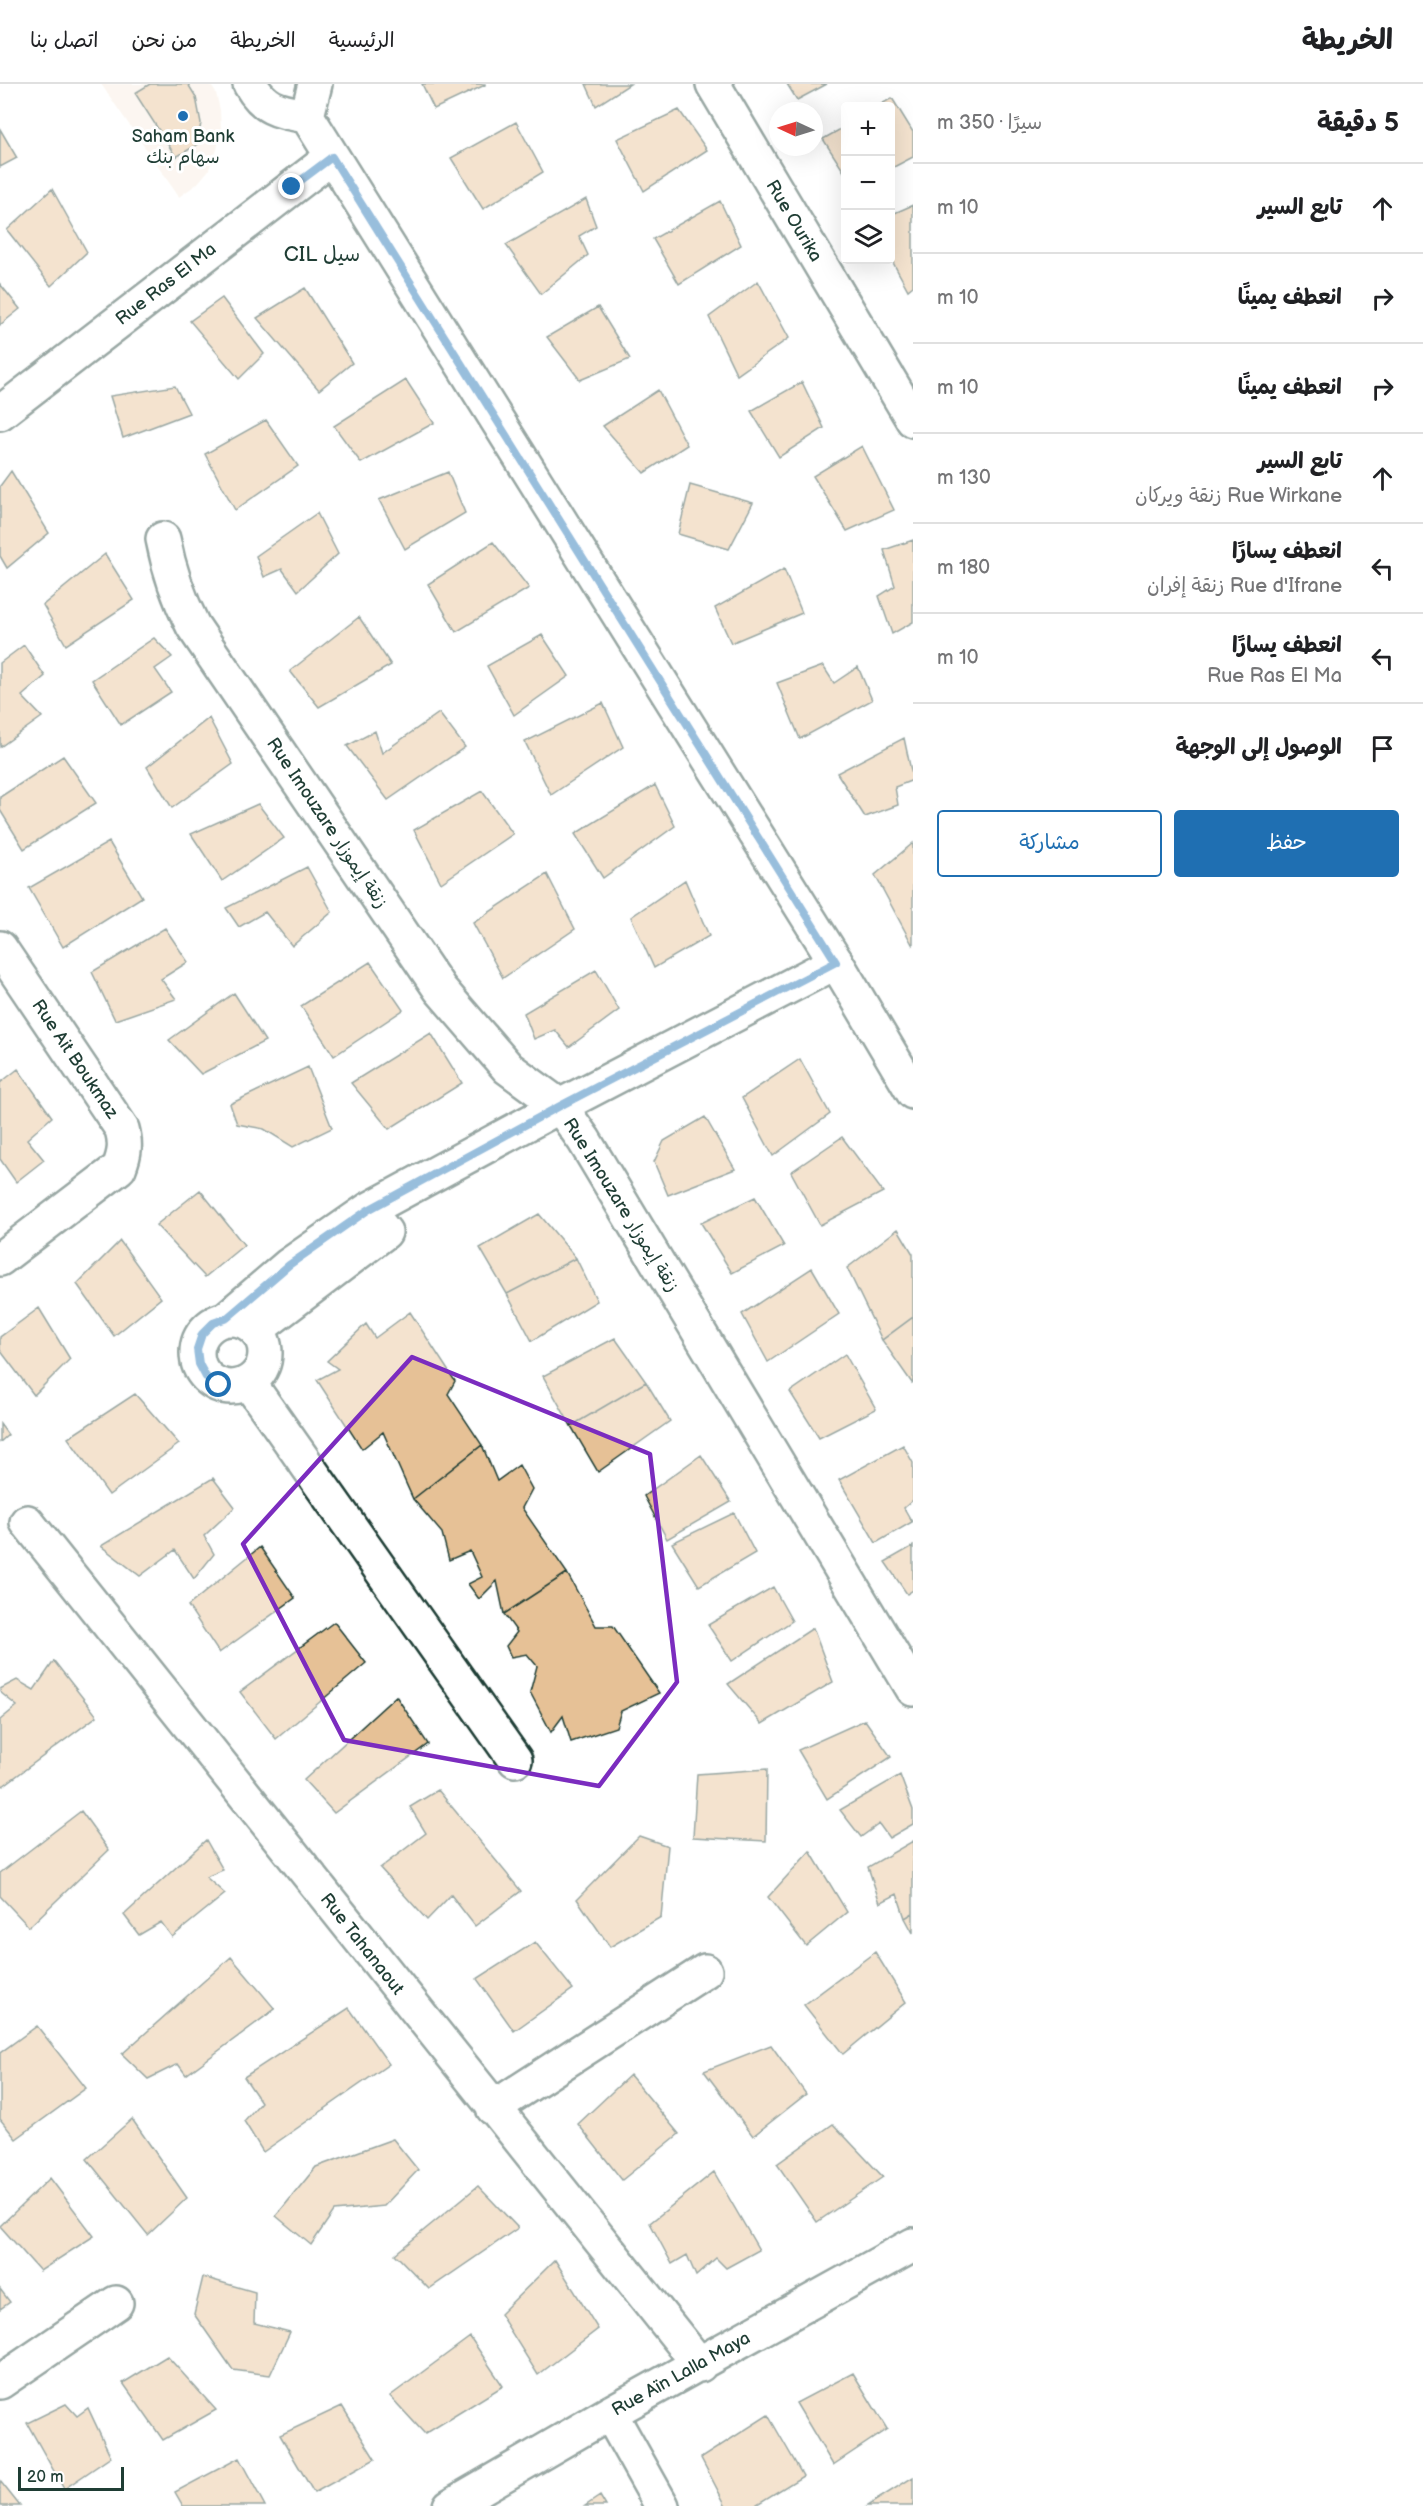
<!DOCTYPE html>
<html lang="ar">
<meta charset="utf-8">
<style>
:root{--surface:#fff;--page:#f2f2f2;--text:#202124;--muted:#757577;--line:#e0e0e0;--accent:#1f6fb2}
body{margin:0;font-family:"Balsamiq Sans","Playpen Sans Arabic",sans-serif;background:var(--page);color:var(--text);direction:rtl}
.controls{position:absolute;right:18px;top:18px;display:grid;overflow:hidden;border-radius:6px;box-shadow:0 6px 24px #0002}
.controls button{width:54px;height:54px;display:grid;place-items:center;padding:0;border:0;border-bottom:2px solid var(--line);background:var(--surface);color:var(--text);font:30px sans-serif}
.compass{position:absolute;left:769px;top:18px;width:54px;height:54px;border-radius:50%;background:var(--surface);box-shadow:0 6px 24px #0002;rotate:274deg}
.scale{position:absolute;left:18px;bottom:15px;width:106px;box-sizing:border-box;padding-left:6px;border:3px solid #1f3d34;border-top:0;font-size:16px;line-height:21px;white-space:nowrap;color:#1f3d34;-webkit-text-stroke:4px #fff;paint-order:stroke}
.stop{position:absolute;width:18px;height:18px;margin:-14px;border:4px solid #1f6fb2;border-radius:50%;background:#fff}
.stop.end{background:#1f6fb2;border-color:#fff;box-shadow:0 2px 6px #0008}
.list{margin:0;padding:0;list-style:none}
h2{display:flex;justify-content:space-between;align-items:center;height:78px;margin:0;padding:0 24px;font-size:26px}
h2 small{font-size:20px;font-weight:400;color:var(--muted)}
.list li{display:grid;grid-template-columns:39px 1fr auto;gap:18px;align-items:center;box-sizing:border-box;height:90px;padding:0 24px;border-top:2px solid var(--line)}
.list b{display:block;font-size:22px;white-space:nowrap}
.list p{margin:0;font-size:20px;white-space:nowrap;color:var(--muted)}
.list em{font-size:20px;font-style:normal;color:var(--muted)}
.actions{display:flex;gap:12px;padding:18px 24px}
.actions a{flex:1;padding:14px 0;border:2px solid var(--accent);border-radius:6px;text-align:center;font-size:21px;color:var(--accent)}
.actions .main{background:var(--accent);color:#fff}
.icon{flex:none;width:33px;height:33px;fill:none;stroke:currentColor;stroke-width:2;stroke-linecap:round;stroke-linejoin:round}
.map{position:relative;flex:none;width:913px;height:2422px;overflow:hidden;direction:ltr}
header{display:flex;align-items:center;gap:36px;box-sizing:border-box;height:84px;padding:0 30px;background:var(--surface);border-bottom:2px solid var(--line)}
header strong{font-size:28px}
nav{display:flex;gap:33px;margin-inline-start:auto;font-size:21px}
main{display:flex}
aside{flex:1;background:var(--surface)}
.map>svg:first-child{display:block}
.built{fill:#f8ece0}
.building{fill:#e6c196;stroke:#1f3d34;stroke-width:1.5}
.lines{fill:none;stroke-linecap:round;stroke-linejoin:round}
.minor-casing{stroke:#1f3d34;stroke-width:38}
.tertiary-casing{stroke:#1f3d34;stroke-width:38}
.minor{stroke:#fff;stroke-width:33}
.tertiary{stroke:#fff;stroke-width:33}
.route{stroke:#1f6fb2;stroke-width:8}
.marked{fill:none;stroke:#7b2cbf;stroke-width:4.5;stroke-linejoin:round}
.poi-dot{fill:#1f6fb2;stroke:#fff;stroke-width:2}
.labels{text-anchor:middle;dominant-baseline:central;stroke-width:6;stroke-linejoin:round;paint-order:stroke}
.poi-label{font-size:18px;fill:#1f3d34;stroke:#fff}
.street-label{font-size:18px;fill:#1f3d34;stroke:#fff}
.quarter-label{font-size:21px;fill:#1f3d34;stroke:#fff}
</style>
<header>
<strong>الخريطة</strong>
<nav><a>الرئيسية</a><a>الخريطة</a><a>من نحن</a><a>اتصل بنا</a></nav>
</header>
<main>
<aside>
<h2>5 دقيقة<small>سيرًا · 350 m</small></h2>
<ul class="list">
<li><svg class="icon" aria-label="ahead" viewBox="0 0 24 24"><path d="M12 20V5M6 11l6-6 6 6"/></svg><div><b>تابع السير</b></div><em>10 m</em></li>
<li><svg class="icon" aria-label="right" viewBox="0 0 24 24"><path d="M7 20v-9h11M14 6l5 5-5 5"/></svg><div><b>انعطف يمينًا</b></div><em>10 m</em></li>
<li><svg class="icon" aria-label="right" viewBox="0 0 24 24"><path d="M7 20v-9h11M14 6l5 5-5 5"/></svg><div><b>انعطف يمينًا</b></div><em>10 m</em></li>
<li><svg class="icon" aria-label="ahead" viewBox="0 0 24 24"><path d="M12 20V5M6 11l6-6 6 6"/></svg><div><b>تابع السير</b><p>Rue Wirkane زنقة ويركان</p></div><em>130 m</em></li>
<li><svg class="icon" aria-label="left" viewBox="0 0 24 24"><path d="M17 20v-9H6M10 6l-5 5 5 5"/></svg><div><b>انعطف يسارًا</b><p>Rue d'Ifrane زنقة إفران</p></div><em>180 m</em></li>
<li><svg class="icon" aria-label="left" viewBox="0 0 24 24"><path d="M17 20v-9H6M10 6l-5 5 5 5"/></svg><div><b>انعطف يسارًا</b><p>Rue Ras El Ma</p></div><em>10 m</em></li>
<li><svg class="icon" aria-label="arrive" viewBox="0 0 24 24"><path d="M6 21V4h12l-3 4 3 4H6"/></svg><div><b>الوصول إلى الوجهة</b></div></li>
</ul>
<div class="actions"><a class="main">حفظ</a><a>مشاركة</a></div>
</aside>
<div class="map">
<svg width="913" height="2422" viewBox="0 0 913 2422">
<rect width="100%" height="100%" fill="#fff"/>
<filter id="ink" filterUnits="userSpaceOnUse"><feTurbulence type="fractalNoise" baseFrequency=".0167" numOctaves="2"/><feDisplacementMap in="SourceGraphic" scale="12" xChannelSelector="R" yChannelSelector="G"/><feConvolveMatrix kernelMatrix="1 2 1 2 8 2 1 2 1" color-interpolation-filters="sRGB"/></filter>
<g filter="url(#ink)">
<path class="built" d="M101 0H210L216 9 220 26 221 46 217 66 208 87 197 100 179 113Z"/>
<path class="building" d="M150 0H188L196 13 201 39 197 61 176 73 135 9Z
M422 0H485V1L434 25Z
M586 0H630L596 22Z
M787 0H827L797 16Z
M892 14 913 48V73L890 85V22H878Z
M679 26 707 66 644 107 617 55Z
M516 38 543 88 483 125 451 74Z
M846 42V91L823 55Z
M0 45 17 74 0 83Z
M52 105 87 168 51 202 7 146Z
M586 115 596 142 579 152 588 171 541 210 506 161Z
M720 117 741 161 679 200 653 155Z
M913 121V202L908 206 890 173V131Z
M758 197 789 254 737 291 709 233Z
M0 200 20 225 0 241Z
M305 204 352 279 319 306 257 234Z
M222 214 264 270 239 295 190 237Z
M598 223 630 275 580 296 547 253Z
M406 296 434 339 361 379 334 342Z
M802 298 824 344 779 373 751 327Z
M175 302 189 329 123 354 110 312Z
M658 306 687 361 644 389 603 342Z
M266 336 298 382 235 426 205 370Z
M862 362 894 426 847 447 813 392Z
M11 387 49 449 7 484 0 472V402Z
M448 388 465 429 405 465 379 416Z
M690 401 753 419 729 465 678 450Z
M317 429 338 470 298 507 282 485 264 493 256 472Z
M913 456V538L892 550 879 512 895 502 884 466Z
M493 458 529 504 456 548 428 500Z
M105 470 134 516 66 561 43 521Z
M784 485 802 529 731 559 715 524Z
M359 533 391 581 319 623 290 587Z
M542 551 569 592 514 631 487 582Z
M154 554 172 573 155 585 171 608 121 641 92 596Z
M24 561 45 592 22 612 42 633 0 663V579Z
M823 582 834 599 858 583 872 616 800 655 777 599Z
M603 619 623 663 551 711 525 658Z
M439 629 465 663 388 716 347 662 375 647 382 669Z
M209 634 233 680 172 724 147 683Z
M904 654 913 696 895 703 898 721 865 733 837 689Z
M63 672 96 719 24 765 0 726V713Z
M655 701 675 742 603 794 575 750Z
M482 707 513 750 441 799 414 746Z
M258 720 284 754 222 797 191 750Z
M109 758 142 813 63 863 29 804Z
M913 759V862L875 791Z
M307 783 332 828 292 862 265 828 239 843 226 824Z
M547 790 575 845 503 894 473 839Z
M685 796 709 852 654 884 631 833Z
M165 844 188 878 161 895 176 915 115 936 92 888Z
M370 878 403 926 334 972 301 922Z
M596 886 619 926 569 963 555 946 534 955 524 929Z
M234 909 265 957 201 990 169 956Z
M431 949 462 999 389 1045 351 999Z
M800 975 830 1030 773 1072 742 1014Z
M308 983 332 1044 293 1063 264 1045 237 1040 230 1020Z
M18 985 52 1033 27 1055 44 1076 16 1098 0 1075V999Z
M705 1033 735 1085 668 1111 654 1078 664 1057Z
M842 1053 883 1108 820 1141 791 1088Z
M200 1106 244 1161 205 1193 156 1141Z
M755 1113 784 1162 732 1189 701 1139Z
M539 1130 576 1174 507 1210 480 1164Z
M898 1145 913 1170V1233L882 1256 847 1184Z
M120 1157 161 1214 114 1252 77 1200Z
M576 1174 597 1217 532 1257 507 1210Z
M812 1184 839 1230 768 1278 742 1230Z
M39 1224 70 1275 34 1311 0 1266V1253Z
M410 1228 455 1297 448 1310 482 1361 413 1415 383 1348 362 1365 317 1296 338 1285 327 1277 366 1240 375 1254Z
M913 1233V1298L912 1299 882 1256Z
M615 1254 646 1298 571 1342 543 1292Z
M845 1270 876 1325 819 1354 790 1308Z
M646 1298 670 1337 598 1388 571 1342Z
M135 1310 179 1360 109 1411 68 1354Z
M0 1340 8 1351 0 1358Z
M482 1361 497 1397 519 1381 532 1405 522 1424 567 1489 504 1530 497 1497 479 1515 468 1500 482 1493 470 1467 449 1476 442 1449 413 1415Z
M903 1361 913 1379V1416L904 1424 912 1438 876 1459 839 1396Z
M701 1371 731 1418 667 1455 644 1412Z
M213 1394 235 1423 204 1452 214 1470 194 1495 175 1466 140 1492 101 1462Z
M734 1429 755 1469 699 1502 672 1459Z
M913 1462V1506L907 1510 885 1478Z
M260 1463 295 1514 219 1569 188 1522Z
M567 1489 596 1542H613L659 1609 621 1627 616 1643 571 1658 563 1632 551 1648 530 1608 537 1582 527 1570 511 1573 506 1562 517 1548 504 1530Z
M773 1503 792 1537 732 1577 708 1541Z
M334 1538 366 1579 276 1655 240 1608Z
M813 1544 833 1598 762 1640 728 1600Z
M54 1577 97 1632 3 1702 0 1698V1636L17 1622 0 1608V1605L17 1596 34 1606Z
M396 1612 428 1660 334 1729 304 1696Z
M865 1636 891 1673 827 1715 798 1666Z
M767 1685 766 1757 693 1753 697 1690Z
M900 1691 913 1726V1740L889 1754 879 1740 861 1753 840 1726Z
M438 1706 521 1807 475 1842 451 1811 427 1836 380 1784 426 1749 410 1723Z
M81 1727 109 1766 29 1843 0 1812V1789Z
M639 1752 668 1762 661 1833 610 1863 577 1815Z
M206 1756 223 1786 206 1793 225 1810 172 1853 161 1838 139 1851 124 1831Z
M913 1757V1829L905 1834 897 1810 880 1819 868 1783Z
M810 1767 847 1828 806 1862 768 1813Z
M913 1829V1849L905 1834Z
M535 1858 573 1905 514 1947 477 1895Z
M875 1868 906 1918 843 1970 804 1921Z
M231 1873 275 1925 186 1991 178 1980 148 1995 122 1970Z
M349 1924 389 1980 263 2068 244 2037 261 2018 244 1993Z
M37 1942 86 2004 16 2055 0 2035V1969Z
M771 1961 806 2010 753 2052 704 1987Z
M630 1991 679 2050 622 2096 578 2040Z
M132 2035 187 2114 148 2151 87 2075Z
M833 2040 883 2093 817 2138 777 2080Z
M393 2055 418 2086 384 2122 334 2127 311 2161 276 2132 316 2083Z
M714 2088 759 2166 726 2184 716 2174 696 2192 687 2171 672 2180 650 2139Z
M50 2094 94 2152 40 2187 0 2142Z
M478 2102 518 2144 429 2205 395 2170Z
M555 2176 598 2245 538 2291 500 2230Z
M203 2193 255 2208 254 2239 290 2248 270 2291 233 2286 194 2230Z
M0 2205 10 2218 0 2225Z
M470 2253 503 2302 425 2350 390 2312Z
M167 2272 216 2326 163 2356 123 2299Z
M853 2289 887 2345 833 2381 796 2319Z
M66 2320 77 2332 88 2324 111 2373 64 2405 27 2339Z
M342 2322 375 2375 314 2409 280 2351Z
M768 2331 803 2392 754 2422H726L701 2374Z
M239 2374 265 2422H183L175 2408Z
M913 2393V2422H867Z
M0 2397 20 2422H0Z
M600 2412 606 2422H585Z"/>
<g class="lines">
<g class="minor-casing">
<path id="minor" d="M713 0 913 336
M0 329 332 73
M163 455C169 486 178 513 193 542L440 905 508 984 560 1022 584 1056 913 1605
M0 864 122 1045C126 1060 125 1069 119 1084L0 1175
M227 1234 289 1181 368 1126 560 1022 836 878
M197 1269a34 34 0 1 1 68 0a34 34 0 1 1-68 0Z
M257 1245 385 1148 368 1126
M249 1299 515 1676
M27 1438 700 2281
M493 2024 705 1887
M0 2298 116 2219
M610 2329 662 2422
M450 2422 610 2329 913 2161"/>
</g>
<g class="tertiary-casing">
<path id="tertiary" d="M250 0C265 26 279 27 307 32L836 878 913 1008
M307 32 315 0"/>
</g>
<use href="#minor" class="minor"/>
<use href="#tertiary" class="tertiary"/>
</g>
</g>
<g class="lines" filter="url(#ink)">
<path class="route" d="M219 1301 206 1293 199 1280 197 1265 202 1250 213 1239 227 1234 289 1181 368 1126 560 1022 836 878 332 73 292 103"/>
</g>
<path d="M0 0H913V2422H0ZM412 1273 650 1370 677 1598 599 1702 344 1656 243 1460Z" fill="#fff" fill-opacity=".55" fill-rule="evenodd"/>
<path class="marked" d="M412 1273 650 1370 677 1598 599 1702 344 1656 243 1460Z"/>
<circle class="poi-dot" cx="183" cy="32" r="6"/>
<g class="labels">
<g class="poi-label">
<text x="183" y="52">Saham Bank<tspan x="183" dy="21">سهام بنك</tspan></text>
</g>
<g class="street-label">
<text transform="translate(794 137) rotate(59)">Rue Ourika</text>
<text transform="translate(166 200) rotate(-38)">Rue Ras El Ma</text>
<text transform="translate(327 739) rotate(56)">Rue Imouzare زنقة إيموزار</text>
<text transform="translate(75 975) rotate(56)">Rue Ait Boukmaz</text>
<text transform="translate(621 1121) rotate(58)">Rue Imouzare زنقة إيموزار</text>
<text transform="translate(362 1860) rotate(52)">Rue Tahanaout</text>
<text transform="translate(681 2290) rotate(-29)">Rue Aïn Lalla Maya</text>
</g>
<g class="quarter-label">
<text x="322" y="170">CIL سيل</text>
</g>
</g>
</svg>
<div class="controls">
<button>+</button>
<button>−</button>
<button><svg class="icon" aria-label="layers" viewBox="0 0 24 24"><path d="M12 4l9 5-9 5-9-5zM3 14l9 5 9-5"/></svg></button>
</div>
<svg class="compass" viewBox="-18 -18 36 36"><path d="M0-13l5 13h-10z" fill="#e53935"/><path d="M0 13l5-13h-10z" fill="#757577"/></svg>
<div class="scale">20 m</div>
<div class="stop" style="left:219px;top:1301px"></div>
<div class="stop end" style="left:292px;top:103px"></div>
</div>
</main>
